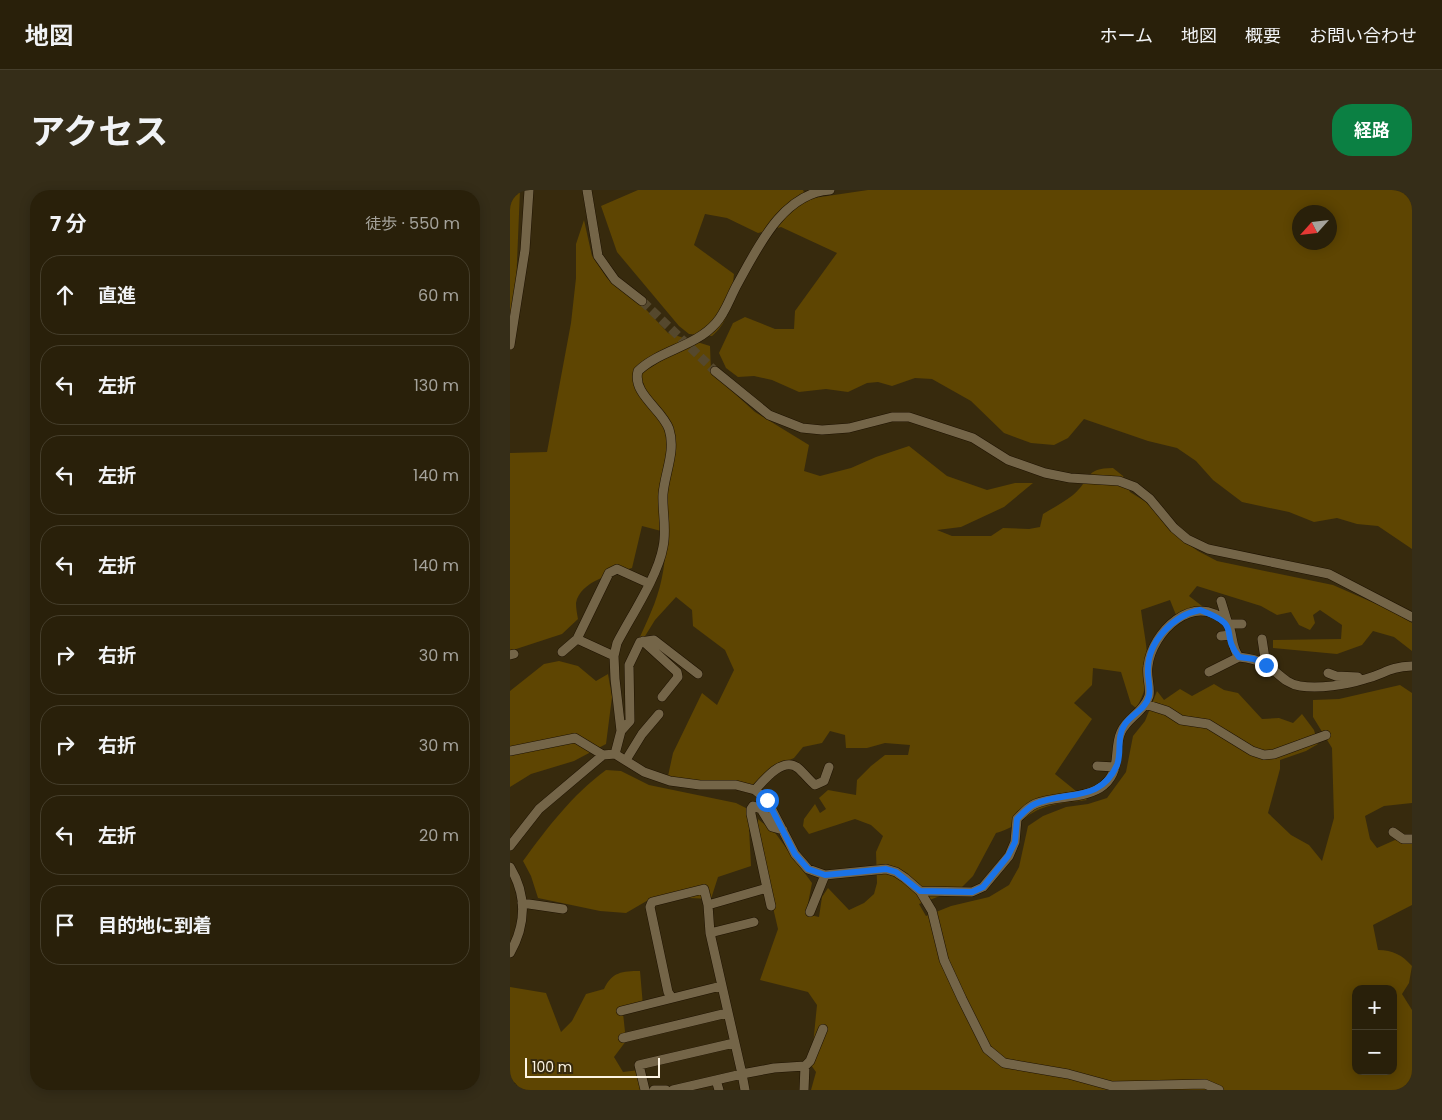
<!DOCTYPE html>
<html lang="ja">
<meta charset="utf-8">
<style>
:root{--surface:#29200a;--page:#352d18;--text:#f1f3f6;--muted:#a5a39c;--line:#453e2b;--accent:#0b8043}
body{margin:0;font-family:Poppins,"Noto Sans JP",sans-serif;background:var(--page);color:var(--text)}
.controls{position:absolute;right:15px;bottom:15px;display:grid;overflow:hidden;border-radius:10px;box-shadow:0 2px 12px #0003}
.controls button{width:45px;height:45px;display:grid;place-items:center;padding:0;border:0;border-bottom:1px solid var(--line);background:var(--surface);color:var(--text);font:25px sans-serif}
.compass{position:absolute;left:782px;top:15px;width:45px;height:45px;border-radius:50%;background:var(--surface);box-shadow:0 2px 12px #0003;rotate:243deg}
.scale{position:absolute;left:15px;bottom:12px;width:135px;box-sizing:border-box;padding-left:5px;border:2px solid #fcf4e3;border-top:0;font-size:14px;line-height:18px;white-space:nowrap;color:#fcf4e3;-webkit-text-stroke:4px #372a0d;paint-order:stroke}
.stop{position:absolute;width:15px;height:15px;margin:-11px;border:4px solid #1a73e8;border-radius:50%;background:#fff}
.stop.end{background:#1a73e8;border-color:#fff;box-shadow:0 1px 5px #0008}
.list{margin:0;padding:0;list-style:none}
h2{display:flex;justify-content:space-between;align-items:center;height:65px;margin:0;padding:0 20px;font-size:21px}
h2 small{font-size:16px;font-weight:400;color:var(--muted)}
.list li{display:grid;grid-template-columns:32px 1fr auto;gap:15px;align-items:center;box-sizing:border-box;height:80px;margin:0 10px 10px;padding:0 10px;border:1px solid var(--line);border-radius:20px}
.list b{display:block;font-size:19px;white-space:nowrap}
.list em{font-size:16px;font-style:normal;color:var(--muted)}
.icon{flex:none;width:28px;height:28px;fill:none;stroke:currentColor;stroke-width:2;stroke-linecap:round;stroke-linejoin:round}
.map{position:relative;flex:none;width:902px;height:900px;overflow:hidden;border-radius:20px}
header{display:flex;align-items:center;gap:30px;box-sizing:border-box;height:70px;padding:0 25px;background:var(--surface);border-bottom:1px solid var(--line)}
header strong{font-size:24px}
nav{display:flex;gap:28px;margin-inline-start:auto;font-size:18px}
.intro{display:flex;align-items:center;justify-content:space-between;box-sizing:border-box;height:120px;padding:0 30px}
h1{margin:0;font-size:35px}
.button{padding:12px 22px;border-radius:20px;background:var(--accent);color:#fff;font-size:18px;font-weight:700}
main{display:flex;gap:30px;padding:0 30px}
aside{flex:1;background:var(--surface);border-radius:20px;box-shadow:0 2px 12px #0003}
.map>svg:first-child{display:block}
.green{fill:#5e4502;fill-rule:evenodd}
.lines{fill:none;stroke-linecap:round;stroke-linejoin:round}
.street-tunnel{stroke:#55482d;stroke-width:9;stroke-dasharray:9 4.5;stroke-linecap:butt}
.street-casing{stroke:#1e1200;stroke-width:10}
.street{stroke:#746548;stroke-width:9}
.route{stroke:#1a73e8;stroke-width:6}
</style>
<header>
<strong>地図</strong>
<nav><a>ホーム</a><a>地図</a><a>概要</a><a>お問い合わせ</a></nav>
</header>
<div class="intro"><h1>アクセス</h1><a class="button">経路</a></div>
<main>
<aside>
<h2>7 分<small>徒歩 · 550 m</small></h2>
<ul class="list">
<li><svg class="icon" aria-label="ahead" viewBox="0 0 24 24"><path d="M12 20V5M6 11l6-6 6 6"/></svg><div><b>直進</b></div><em>60 m</em></li>
<li><svg class="icon" aria-label="left" viewBox="0 0 24 24"><path d="M17 20v-9H6M10 6l-5 5 5 5"/></svg><div><b>左折</b></div><em>130 m</em></li>
<li><svg class="icon" aria-label="left" viewBox="0 0 24 24"><path d="M17 20v-9H6M10 6l-5 5 5 5"/></svg><div><b>左折</b></div><em>140 m</em></li>
<li><svg class="icon" aria-label="left" viewBox="0 0 24 24"><path d="M17 20v-9H6M10 6l-5 5 5 5"/></svg><div><b>左折</b></div><em>140 m</em></li>
<li><svg class="icon" aria-label="right" viewBox="0 0 24 24"><path d="M7 20v-9h11M14 6l5 5-5 5"/></svg><div><b>右折</b></div><em>30 m</em></li>
<li><svg class="icon" aria-label="right" viewBox="0 0 24 24"><path d="M7 20v-9h11M14 6l5 5-5 5"/></svg><div><b>右折</b></div><em>30 m</em></li>
<li><svg class="icon" aria-label="left" viewBox="0 0 24 24"><path d="M17 20v-9H6M10 6l-5 5 5 5"/></svg><div><b>左折</b></div><em>20 m</em></li>
<li><svg class="icon" aria-label="arrive" viewBox="0 0 24 24"><path d="M6 21V4h12l-3 4 3 4H6"/></svg><div><b>目的地に到着</b></div></li>
</ul>
</aside>
<div class="map">
<svg width="902" height="900" viewBox="0 0 902 900">
<rect width="100%" height="100%" fill="#372a0d"/>
<path class="green" d="M0 0H10L6 96 0 129Z
M128 0H293L297 9 358 0H902V359L868 336 847 334 827 328 804 332 779 322 732 312 703 290 686 271 667 258 638 251 574 229 558 248 544 255 521 253 494 243 461 211 422 189 405 188 382 196 368 192 357 193 338 202 316 199 289 202 262 190 244 186 228 187 216 178 209 163 223 133 235 127 265 139H284L285 121 327 63 271 37 248 43 217 28 195 24 184 55 224 84C221 108 222 129 202 146L179 144 169 136 107 62 91 16ZM789 22H819V52H789Z
M74 30 82 66 97 88 130 113 158 143 200 156 201 182 245 222 299 255 294 281 310 286 341 278 366 267 399 256 437 286 477 300 505 293H523L494 317 451 337 427 340 442 346H481L493 338 519 339 530 337 533 324C543 318 554 312 563 305 581 290 574 278 603 278L613 286 620 302 636 312 669 348 688 361 707 371 823 395 880 420 902 433V461L884 447 863 441 852 455 827 464 763 458V450L831 449 832 435 810 420 803 425 805 433 800 440 789 435 781 422 767 425 751 416 687 396 679 406 692 416 666 425 660 410 631 420C635 453 646 488 626 518L621 514 611 482 583 478 582 495 564 513 582 529 545 584 577 610C561 612 545 613 530 619 512 627 508 637 486 643L463 686 451 698 409 714 416 726 441 716 479 707 499 695 509 677 518 636 533 626 556 617 578 614 597 608 616 582 623 546 635 531 647 501 654 510 670 499 682 506 704 494 714 500 728 503 752 529 769 528 783 533 792 524 804 540 808 554 796 561 770 570V579L758 623 781 645 799 655 812 671 824 628 822 558 803 527V510L829 509 890 495 902 503V613L874 616 855 626 860 649 867 658 885 650 902 654V715L863 735 868 760C883 760 892 765 902 776L899 793 892 804 902 820V900H301L306 882 301 875 307 815 298 802 250 790 268 739 247 649 248 629 266 644 302 693 296 724 309 727 312 707 318 698 339 720 354 713 364 704 367 693 366 662 373 646 361 635 345 629 299 644 293 636 294 629 305 614 310 623 316 619 309 608 318 600 346 605 347 590 361 576 375 565H398L400 555 375 553 357 558H336L335 545 320 541 312 553 293 557 284 568 259 579 238 603 200 592 172 595 158 586 163 563 192 503 207 515 224 480 215 460 183 436 182 420 166 407 145 430 124 464C128 449 135 437 141 422 152 397 157 369 155 342L132 336 122 378C104 383 70 391 66 413 66 418 67 424 68 429L52 444 0 461V263L37 262 61 133 66 88V54ZM846 799H883V881H846Z
M49 471 68 476 86 491 98 484 102 507 96 554 64 571 21 584 0 597V501L34 474Z
M96 580 111 581 139 595 226 613 238 619 241 676 208 687 201 709 159 707 140 709 116 723 90 721 28 708 21 686 13 671C38 637 62 605 96 580Z
M130 781 133 816 113 823 116 851 104 867 113 882 129 880 133 900H0V797L36 803 51 842 62 831 76 804 94 799C102 782 112 781 130 781Z"/>
<g class="lines">
<path class="street-tunnel" d="M132 111 205 181"/>
<g class="street-casing">
<path id="street" d="M77 0 88 66 105 90 132 111
M0 155 15 60 19 0
M205 181 259 225 292 238 312 240 339 238 382 227H399L463 248 498 270 535 283 560 288 609 291 625 297 640 309 664 338 677 349 698 359 819 384 902 427
M711 411 718 434H732
M711 446 721 445
M67 449 104 466
M752 449 756 475
M133 451 167 482 168 487 152 507
M52 462 67 449 99 383 107 379 138 393
M0 465 4 464
M699 482 729 467
M818 483 826 486 848 487
M635 514 657 521 671 530 698 534 742 561 754 565 764 564 816 545
M111 541 120 531 119 475 130 452 144 450 188 484
M0 561 65 548 93 565
M105 564 111 541 105 489 104 466 107 453C121 426 148 386 153 357 157 339 152 321 153 304 155 282 166 261 159 239 152 219 122 204 128 181 150 160 185 157 206 133 216 122 220 107 228 93 248 57 273 3 320 0
M116 570 132 544 149 524
M587 576 605 577
M245 600C254 590 273 566 288 578 294 583 299 590 305 595L314 591 319 577
M883 642 893 649H902
M0 656 29 619 93 565 105 564 134 582 160 591 190 595H226L245 600 257 610 285 664 298 679 315 685 376 679 386 682 395 688 410 701 422 721 434 770 452 809 477 859 494 873 558 884 602 896 695 894 709 900
M0 677C17 705 16 735 0 763
M257 698 261 716
M410 701 462 702 473 697 499 666 505 652 507 629C512 624 518 617 525 614 546 605 576 610 594 595 612 579 603 560 611 542 617 528 634 522 639 506 641 497 636 486 638 476 642 442 684 401 716 432 724 440 720 456 729 467 738 468 746 469 755 474 767 481 775 494 790 496 809 499 836 495 855 489 875 484 878 477 902 476
M12 713 53 719
M300 722 315 685
M200 743 244 732
M162 808 158 802 140 717 142 712 194 699 198 715
M111 821 211 796
M113 848 217 823
M295 876 300 871 313 839
M206 890 209 900
M1 900 2 897
M135 900 129 875 224 853
M144 900H156
M163 900 232 884 200 743 198 715 257 698 241 624V619L243 616 251 619 262 637 273 640
M235 900 232 884 264 878 295 876 294 900"/>
</g>
<use href="#street" class="street"/>
</g>
<g class="lines">
<path class="route" d="M257 610 285 664 298 679 315 685 376 679 386 682 410 701 462 702 473 697 498 666 505 652 507 629C512 624 518 617 525 614 557 600 590 613 607 575 612 563 606 547 615 534 622 524 636 519 639 506 641 497 637 487 638 479 638 451 664 425 690 420 735 437 708 441 729 467L744 469 756 475"/>
</g>
</svg>
<div class="controls">
<button>+</button>
<button>−</button>
</div>
<svg class="compass" viewBox="-18 -18 36 36"><path d="M0-13l5 13h-10z" fill="#e53935"/><path d="M0 13l5-13h-10z" fill="#a5a39c"/></svg>
<div class="scale">100 m</div>
<div class="stop" style="left:257px;top:610px"></div>
<div class="stop end" style="left:756px;top:475px"></div>
</div>
</main>
